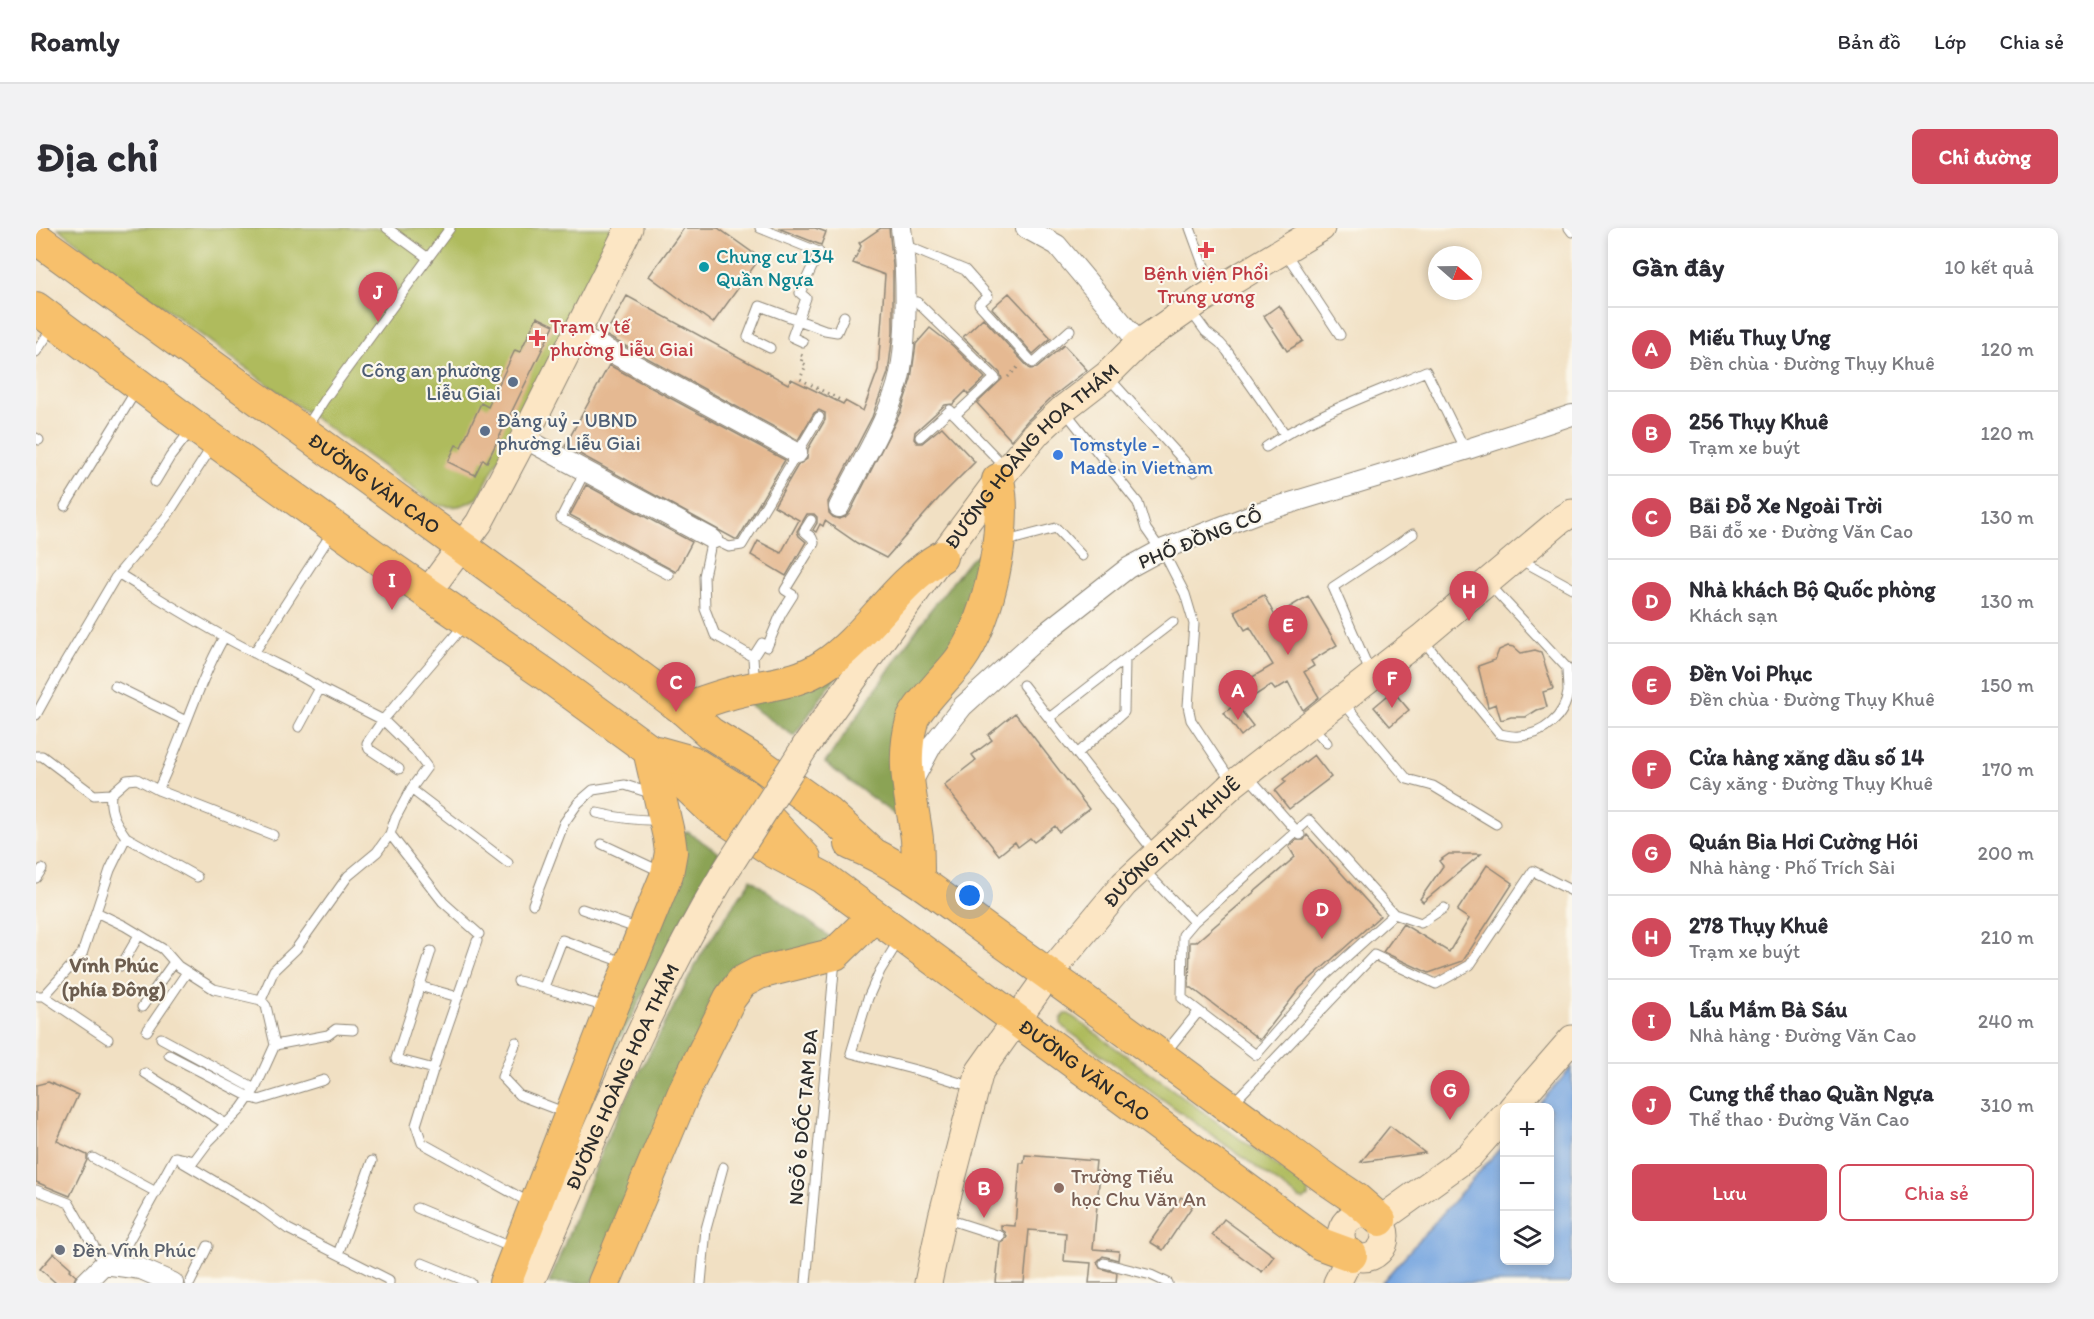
<!DOCTYPE html>
<html lang="vi">
<meta charset="utf-8">
<style>
:root{--surface:#fff;--page:#f2f2f3;--text:#2b2b33;--muted:#7c7c81;--line:#e1e1e2;--accent:#d1495b}
body{margin:0;font-family:Itim,sans-serif;background:var(--page);color:var(--text)}
.controls{position:absolute;right:18px;bottom:18px;display:grid;overflow:hidden;border-radius:9px;box-shadow:0 3px 9px #0003}
.controls button{width:54px;height:54px;display:grid;place-items:center;padding:0;border:0;border-bottom:2px solid var(--line);background:var(--surface);color:var(--text);font:30px sans-serif}
.compass{position:absolute;left:1392px;top:18px;width:54px;height:54px;border-radius:50%;background:var(--surface);box-shadow:0 3px 9px #0003;rotate:110deg}
.you{position:absolute;left:934px;top:668px;width:21px;height:21px;margin:-15px;border:4px solid #fff;border-radius:50%;background:#1a73e8;box-shadow:0 0 0 9px #1a73e833}
.badge{display:grid;place-items:center;width:39px;height:39px;border-radius:50%;background:var(--accent);color:#fff;font-size:20px;font-weight:700}
.pin{position:absolute;translate:-50% -50px;filter:drop-shadow(0 2px 3px #0008)}
.pin::after{content:'';position:absolute;top:32px;width:21px;height:18px;background:inherit;clip-path:polygon(0 0,100% 0,50% 100%)}
.list{margin:0;padding:0;list-style:none}
h2{display:flex;justify-content:space-between;align-items:center;height:78px;margin:0;padding:0 24px;font-size:26px}
h2 small{font-size:20px;font-weight:400;color:var(--muted)}
.list li{display:grid;grid-template-columns:39px 1fr auto;gap:18px;align-items:center;box-sizing:border-box;height:84px;padding:0 24px;border-top:2px solid var(--line)}
.list b{display:block;font-size:22px;white-space:nowrap}
.list p{margin:0;font-size:20px;white-space:nowrap;color:var(--muted)}
.list em{font-size:20px;font-style:normal;color:var(--muted)}
.actions{display:flex;gap:12px;padding:18px 24px}
.actions a{flex:1;padding:14px 0;border:2px solid var(--accent);border-radius:9px;text-align:center;font-size:21px;color:var(--accent)}
.actions .main{background:var(--accent);color:#fff}
.icon{flex:none;width:33px;height:33px;fill:none;stroke:currentColor;stroke-width:2;stroke-linecap:round;stroke-linejoin:round}
.map{position:relative;flex:none;width:1536px;height:1055px;overflow:hidden;border-radius:9px}
header{display:flex;align-items:center;gap:36px;box-sizing:border-box;height:84px;padding:0 30px;background:var(--surface);border-bottom:2px solid var(--line)}
header strong{font-size:28px}
nav{display:flex;gap:33px;margin-inline-start:auto;font-size:21px}
.intro{display:flex;align-items:center;justify-content:space-between;box-sizing:border-box;height:144px;padding:0 36px}
h1{margin:0;font-size:42px}
.button{padding:15px 27px;border-radius:9px;background:var(--accent);color:#fff;font-size:21px;font-weight:700}
main{display:flex;gap:36px;padding:0 36px}
aside{flex:1;background:var(--surface);border-radius:9px;box-shadow:0 3px 9px #0003}
.map>svg:first-child{display:block}
.green{fill:#afbb5d;stroke:#6d7344;stroke-width:1.5}
.forest{fill:#8ba354;stroke:#5b6740;stroke-width:1.5}
.water{fill:#77a6e0;stroke:#516886;stroke-width:1.5}
.building{fill:#e5b992}
.lines{fill:none;stroke-linecap:round;stroke-linejoin:round}
.lane-casing{stroke:#8e8677;stroke-width:11}
.street-casing{stroke:#8e8677;stroke-width:22}
.secondary-casing{stroke:#8e8677;stroke-width:29}
.primary-casing{stroke:#8e8677;stroke-width:34}
.path{stroke:#8e8677;stroke-width:3;stroke-dasharray:1.5 4.5;stroke-linecap:butt}
.lane{stroke:#fff;stroke-width:9}
.street{stroke:#fff;stroke-width:20}
.secondary{stroke:#fce6c4;stroke-width:27}
.primary{stroke:#f7c06c;stroke-width:32}
.secondary-bridge-casing{stroke:#8e8677;stroke-width:29;stroke-linecap:butt}
.secondary-bridge{stroke:#fce6c4;stroke-width:27}
.health-dot{fill:#e0444e;stroke:#fbf7ec;stroke-width:2}
.culture-dot{fill:#0f9aa8;stroke:#fbf7ec;stroke-width:2}
.service-dot{fill:#5c6f8a;stroke:#fbf7ec;stroke-width:2}
.shop-dot{fill:#3f7fe0;stroke:#fbf7ec;stroke-width:2}
.education-dot{fill:#8d6e63;stroke:#fbf7ec;stroke-width:2}
.worship-dot{fill:#6b7280;stroke:#fbf7ec;stroke-width:2}
.labels{text-anchor:middle;dominant-baseline:central;stroke-width:4.5;stroke-linejoin:round;paint-order:stroke}
.culture-label{font-size:20px;fill:#0d838f;stroke:#fbf7ec;text-anchor:start}
.health-label{font-size:20px;fill:#be3a42;stroke:#fbf7ec}
.service-label{font-size:20px;fill:#4e5e75;stroke:#fbf7ec;text-anchor:end}
.shop-label{font-size:20px;fill:#366cbe;stroke:#fbf7ec;text-anchor:start}
.street-label{font-size:20px;fill:#2b2b2b;stroke:#fbf7ec}
.education-label{font-size:20px;fill:#785e54;stroke:#fbf7ec;text-anchor:start}
.worship-label{font-size:20px;fill:#5b616d;stroke:#fbf7ec;text-anchor:start}
.neighbourhood-label{font-size:21px;font-weight:bold;fill:#6c5d4f;stroke:#fbf7ec}
</style>
<header>
<strong>Roamly</strong>
<nav><a>Bản đồ</a><a>Lớp</a><a>Chia sẻ</a></nav>
</header>
<div class="intro"><h1>Địa chỉ</h1><a class="button">Chỉ đường</a></div>
<main>
<div class="map">
<svg width="1536" height="1055" viewBox="0 0 1536 1055">
<rect width="100%" height="100%" fill="#fbf7ec"/>
<filter id="ink" filterUnits="userSpaceOnUse"><feTurbulence type="fractalNoise" baseFrequency=".0167" numOctaves="2"/><feDisplacementMap in="SourceGraphic" scale="12" xChannelSelector="R" yChannelSelector="G"/><feConvolveMatrix kernelMatrix="1 2 1 2 8 2 1 2 1" color-interpolation-filters="sRGB"/></filter>
<filter id="wash" filterUnits="userSpaceOnUse"><feTurbulence type="fractalNoise" baseFrequency=".008" numOctaves="4" result="noise"/><feDisplacementMap in="SourceGraphic" scale="24" xChannelSelector="R" yChannelSelector="G"/><feGaussianBlur stdDeviation="1.35" result="paint"/><feColorMatrix in="noise" values="0 0 0 0 0 0 0 0 0 0 0 0 0 0 0 0 0 1.4 0 .05"/><feComposite in="paint" operator="in"/></filter>
<g filter="url(#wash)">
<rect width="100%" height="100%" fill="#f1e0c3"/>
<path class="green" d="M22 0H584L442 270C425 279 418 281 399 276L235 159Z
M1029 786H1033L1270 959 1272 963V969L1268 972 1264 971 1027 799 1025 796V791Z"/>
<path class="forest" d="M941 327 946 329V360L899 452 867 593 789 535 892 385 934 332Z
M816 425 758 508 706 472Z
M652 604 683 625 641 701 564 850 644 605Z
M715 651 795 710 791 716 724 733 556 1055H513L571 910 600 851 666 725Z"/>
<path class="water" d="M1536 839V1055H1345L1468 916V1032H1514V880L1500 879Z"/>
<g id="blocks">
<path class="building" d="M648 0H682L724 30 677 95 613 48Z
M742 0H779L790 4 785 17Z
M845 0H853L857 38V105L852 145 836 189 792 274 793 285 797 289 803 291 809 289 814 284 865 183 875 151 880 116 894 100 917 118 949 150 932 166 930 163 917 176 909 177 879 204 878 211 881 215H886L906 199 939 234 903 270 850 330 821 315 789 293 787 298 784 296 780 304 777 302 781 295V289L778 286H771L761 303 763 308 770 314 750 348 715 327 722 313 745 325 763 292 738 278 762 237 771 231 772 221 789 192V185L783 182 778 185 762 212 569 107 591 68 752 156 755 151 807 176 809 173 827 183 842 142 849 47 817 35 825 18 823 15Z
M973 65 1015 110 997 126 956 80Z
M1243 77 1267 113 1251 123 1228 88Z
M501 89 518 97 451 234 447 231 439 247 412 234 420 217 425 219 445 175 452 179 479 122 484 124Z
M947 90 994 141 1001 140 1028 117 1051 142 1016 169 991 193 975 212 941 175 966 151 964 145 927 109Z
M573 137 749 232 702 311H699L529 218Z
M550 257 656 314 640 344 534 287Z
M1228 367 1239 388 1272 368 1301 417 1275 433 1278 438 1268 444 1283 469 1267 482 1252 454 1239 462 1235 457 1206 476 1196 461 1237 437 1214 399 1209 402 1198 383Z
M1472 418 1478 419 1485 425 1499 422 1505 424 1517 461 1507 464 1511 479 1501 482 1490 489H1475L1465 492 1460 476 1452 479 1442 438 1459 432 1463 422Z
M1357 463 1373 482 1354 498 1338 479Z
M1200 476 1217 498 1205 508 1188 485Z
M979 485 1053 581 1023 604 1019 598 998 614 994 610 982 619 979 614 963 627 908 557 940 532 936 527 956 512 952 507Z
M1278 527 1295 549 1253 581 1239 563 1250 554 1247 551Z
M1271 607 1344 688 1264 760 1224 812 1156 760H1153L1154 714H1160L1259 629 1253 619 1260 612H1268Z
M1413 626H1445L1387 674 1384 671 1407 638 1403 633Z
M1451 637 1477 655 1427 733 1393 745 1347 724 1367 696 1413 724 1433 691 1421 683Z
M12 854 42 867 21 913 51 927V932L34 968 0 954V857Z
M1354 898 1389 925 1325 934Z
M989 927 1060 933 1059 943 1064 944 1057 1021 1083 1023 1082 1032 1067 1028 1061 1034 1064 1040 1081 1045 1080 1055H1053L1055 1035 1028 1033 1030 1005 993 1002 988 1055H960L964 1015 968 1013 971 1009 969 1004 965 1001V997L979 998 984 935H988Z
M1145 969 1157 977 1127 1022 1114 1014Z
M1188 991 1238 1028 1226 1044 1176 1007Z
M18 1025 35 1040 33 1042 40 1048 37 1055H20L4 1041Z"/>
</g>
</g>
<g filter="url(#ink)">
<use href="#blocks" fill-opacity="0" stroke="#8e8677" stroke-width="1.5"/>
<g class="lines">
<g class="lane-casing">
<path id="lane" d="M351 0 392 30
M724 0 783 24 764 65 770 70 756 109 767 114
M1154 0 1170 44 1181 60
M1533 0 1536 4
M868 17 929 42 952 68 943 76 997 135 1034 102
M1249 24 1304 107
M869 73 881 74 959 150 919 187 914 182 884 209
M1154 82 1170 104 1184 115 1191 123 1249 206
M734 120 712 109 724 78 789 102 801 104 808 88
M0 124 17 99
M1072 149 1158 244
M1028 182 1102 275 1110 301 1131 331 1149 366 1158 396 1152 478 1155 492 1196 554
M919 187 969 239
M270 200 288 172 414 0
M0 210 3 212
M1230 219C1278 186 1337 166 1390 143L1429 222
M549 243 525 290 633 347
M119 254 134 229 155 202
M29 278 101 161
M967 314 1020 300 1046 328
M1485 332 1536 360
M83 346C126 372 169 400 215 423 238 436 262 445 284 460
M1386 411 1464 506C1470 507 1477 509 1483 508 1507 507 1529 489 1532 464 1532 456 1531 448 1531 440L1453 356
M218 425 297 303
M717 429 726 415 731 419 745 386 757 367 749 362 778 315 776 310 768 303 775 292
M1089 431 1137 394
M1335 446 1297 359 1377 306
M722 452 718 446 717 429 679 407 669 381 668 348 676 311 693 319 706 317 783 189
M987 457 1119 625
M79 458 150 493
M1307 474 1371 551 1397 558 1460 596
M0 487 27 438 79 350 131 288 177 217
M1013 490 1089 431 1088 484 1041 526
M1276 498 1291 515
M263 499 284 460 347 492 379 523 391 539 375 561 472 635
M0 528H6L58 567 75 566 91 552 101 551 122 562 237 607
M363 541 333 521 331 515 347 492 428 397
M1212 548 1264 607
M375 561 359 591 354 606 407 674 443 706
M122 562C146 512 161 457 188 409
M75 566C73 584 80 595 90 609
M561 585C583 590 603 593 625 592
M566 616 626 644
M1108 642 1158 694
M0 650 6 641
M497 676 528 595 542 575 557 562 589 557 617 566
M546 681 603 701
M60 684 89 698 127 721 142 738 178 761 225 772 230 778 239 817 219 861 205 881 173 913 158 933 139 929 92 1014 82 1038
M1358 686 1288 749 1220 827 1146 770 1147 707 1158 694 1273 592 1358 686 1385 695 1408 680
M863 712 844 743 832 770 815 825 899 847 937 859
M441 713 403 823 380 897 386 915 496 976
M395 723 360 831 398 841
M85 738 103 707
M482 753C512 760 541 771 571 779
M383 758 422 769
M508 759 526 712 590 735
M0 768H8L46 726 74 642 90 609 161 649
M8 768 72 811
M225 772 238 742 260 721 312 648 341 624 354 606
M106 779 138 734
M111 803 151 744
M125 810 219 861
M480 814 466 849 483 867 530 885
M239 817 292 807 300 801 317 802
M1129 825 1163 783
M133 827 214 869 223 872 288 852
M109 845 190 896
M1197 875 1338 727 1400 756 1434 737 1497 643 1536 663
M57 930 120 964
M146 934 222 979 252 1001 353 1052V1055
M0 962 33 975 68 1036
M381 980 479 1021
M908 990 964 1008
M302 1026 336 933
M386 1035 435 1055
M1068 1035 1115 1047 1132 1055
M154 1055 172 1018
M665 1055 670 1001 687 939
M770 1055 799 732"/>
</g>
<g class="street-casing">
<path id="street" d="M990 0 1021 17 1103 115
M540 105 761 225
M488 210 676 311
M803 279C822 241 845 204 859 164 873 126 871 41 865 0
M875 556 896 517 927 478 999 413 1092 340 1125 322 1221 285 1432 221 1536 187
M49 1055 68 1036 105 1041 137 1055"/>
</g>
<g class="secondary-casing">
<g id="secondary">
<path d="M391 365 443 295 488 210 593 0"/>
<path id="s1" d="M769 519 905 329 962 252 1002 204 1027 181 1071 147 1103 115 1165 72 1285 0"/>
<path d="M1476 880 1536 811"/>
<circle cx="1327" cy="1008" r="22"/>
<path d="M1344 992 1433 928 1468 888"/>
<path id="s2" d="M494 1055C555 918 610 776 687 647"/>
<path id="s3" d="M892 1055 906 989 944 843 1013 746 1088 656 1197 556 1385 410 1525 292 1536 285"/>
<path d="M1301 1055 1315 1027"/>
</g>
</g>
<g class="primary-casing">
<g id="primary">
<path id="s4" d="M0 10C215 167 433 322 647 481L674 505 721 534 791 584 835 624"/>
<path id="s5" d="M0 80 158 198 351 337 509 446 613 522 676 582 737 623 786 649 1285 1016 1315 1027"/>
<path d="M647 481C668 474 690 465 713 461 740 455 763 454 787 438 832 409 858 356 905 329"/>
<path d="M620 524 656 534 711 568 769 630"/>
<path d="M815 616C870 638 916 678 964 712 1075 790 1183 872 1292 952L1320 971 1344 992"/>
<path d="M882 652C882 639 882 625 881 611 876 570 864 535 876 493 880 479 913 447 924 432 953 392 972 300 962 252"/>
<path d="M469 1055 576 780 631 646 635 624 633 609 613 522"/>
<path d="M568 1055 648 864 694 770 706 754 723 745 799 726 838 688"/>
</g>
</g>
<path class="path" d="M765 127 767 128 765 134 770 137 764 151 806 173
M972 149 982 139"/>
<use href="#lane" class="lane"/>
<use href="#street" class="street"/>
<use href="#secondary" class="secondary"/>
<use href="#primary" class="primary"/>
<g class="secondary-bridge-casing">
<path id="secondary-bridge" d="M687 647 769 519"/>
</g>
<use href="#secondary-bridge" class="secondary-bridge"/>
</g>
</g>
<g class="health-dot">
<path d="M1167 13h6v6h6v6h-6v6h-6v-6h-6v-6h6z"/>
<path d="M498 101h6v6h6v6h-6v6h-6v-6h-6v-6h6z"/>
</g>
<circle class="culture-dot" cx="668" cy="39" r="6"/>
<g class="service-dot">
<circle cx="477" cy="154" r="6"/>
<circle cx="449" cy="203" r="6"/>
</g>
<circle class="shop-dot" cx="1022" cy="227" r="6"/>
<circle class="education-dot" cx="1023" cy="960" r="6"/>
<circle class="worship-dot" cx="24" cy="1022" r="6"/>
<g class="labels">
<g class="culture-label">
<text x="680" y="28">Chung cư 134<tspan x="680" dy="23">Quần Ngựa</tspan></text>
</g>
<g class="health-label">
<text x="1170" y="45">Bệnh viện Phổi<tspan x="1170" dy="23">Trung ương</tspan></text>
<text x="514" y="98" text-anchor="start">Trạm y tế<tspan x="514" dy="23">phường Liễu Giai</tspan></text>
</g>
<g class="service-label">
<text x="465" y="142">Công an phường<tspan x="465" dy="23">Liễu Giai</tspan></text>
<text x="461" y="192" text-anchor="start">Đảng uỷ - UBND<tspan x="461" dy="23">phường Liễu Giai</tspan></text>
</g>
<g class="shop-label">
<text x="1034" y="216">Tomstyle -<tspan x="1034" dy="23">Made in Vietnam</tspan></text>
</g>
<g class="street-label">
<text stroke="none"><textPath href="#s1" startOffset="370">ĐƯỜNG HOÀNG HOA THÁM</textPath></text>
<text stroke="none"><textPath href="#s4" startOffset="418">ĐƯỜNG VĂN CAO</textPath></text>
<text transform="translate(1164 310) rotate(-22)">PHỐ ĐỒNG CỔ</text>
<text stroke="none"><textPath href="#s3" startOffset="518">ĐƯỜNG THỤY KHUÊ</textPath></text>
<text stroke="none"><textPath href="#s5" startOffset="1298">ĐƯỜNG VĂN CAO</textPath></text>
<text stroke="none"><textPath href="#s2" startOffset="226">ĐƯỜNG HOÀNG HOA THÁM</textPath></text>
<text transform="translate(767 889) rotate(-85)">NGÕ 6 DỐC TAM ĐA</text>
</g>
<g class="education-label">
<text x="1035" y="948">Trường Tiểu<tspan x="1035" dy="23">học Chu Văn An</tspan></text>
</g>
<g class="worship-label">
<text x="36" y="1022">Đền Vĩnh Phúc</text>
</g>
<g class="neighbourhood-label">
<text x="78" y="736">Vĩnh Phúc<tspan x="78" dy="24">(phía Đông)</tspan></text>
</g>
</g>
</svg>
<div class="controls">
<button>+</button>
<button>−</button>
<button><svg class="icon" aria-label="layers" viewBox="0 0 24 24"><path d="M12 4l9 5-9 5-9-5zM3 14l9 5 9-5"/></svg></button>
</div>
<svg class="compass" viewBox="-18 -18 36 36"><path d="M0-13l5 13h-10z" fill="#e53935"/><path d="M0 13l5-13h-10z" fill="#7c7c81"/></svg>
<div class="you"></div>
<div class="pin badge" style="left:1202px;top:492px">A</div>
<div class="pin badge" style="left:948px;top:990px">B</div>
<div class="pin badge" style="left:640px;top:484px">C</div>
<div class="pin badge" style="left:1286px;top:711px">D</div>
<div class="pin badge" style="left:1252px;top:427px">E</div>
<div class="pin badge" style="left:1356px;top:480px">F</div>
<div class="pin badge" style="left:1414px;top:892px">G</div>
<div class="pin badge" style="left:1433px;top:393px">H</div>
<div class="pin badge" style="left:356px;top:382px">I</div>
<div class="pin badge" style="left:342px;top:94px">J</div>
</div>
<aside>
<h2>Gần đây<small>10 kết quả</small></h2>
<ul class="list">
<li><span class="badge">A</span><div><b>Miếu Thuỵ Ưng</b><p>Đền chùa · Đường Thụy Khuê</p></div><em>120 m</em></li>
<li><span class="badge">B</span><div><b>256 Thụy Khuê</b><p>Trạm xe buýt</p></div><em>120 m</em></li>
<li><span class="badge">C</span><div><b>Bãi Đỗ Xe Ngoài Trời</b><p>Bãi đỗ xe · Đường Văn Cao</p></div><em>130 m</em></li>
<li><span class="badge">D</span><div><b>Nhà khách Bộ Quốc phòng</b><p>Khách sạn</p></div><em>130 m</em></li>
<li><span class="badge">E</span><div><b>Đền Voi Phục</b><p>Đền chùa · Đường Thụy Khuê</p></div><em>150 m</em></li>
<li><span class="badge">F</span><div><b>Cửa hàng xăng dầu số 14</b><p>Cây xăng · Đường Thụy Khuê</p></div><em>170 m</em></li>
<li><span class="badge">G</span><div><b>Quán Bia Hơi Cường Hói</b><p>Nhà hàng · Phố Trích Sài</p></div><em>200 m</em></li>
<li><span class="badge">H</span><div><b>278 Thụy Khuê</b><p>Trạm xe buýt</p></div><em>210 m</em></li>
<li><span class="badge">I</span><div><b>Lẩu Mắm Bà Sáu</b><p>Nhà hàng · Đường Văn Cao</p></div><em>240 m</em></li>
<li><span class="badge">J</span><div><b>Cung thể thao Quần Ngựa</b><p>Thể thao · Đường Văn Cao</p></div><em>310 m</em></li>
</ul>
<div class="actions"><a class="main">Lưu</a><a>Chia sẻ</a></div>
</aside>
</main>
